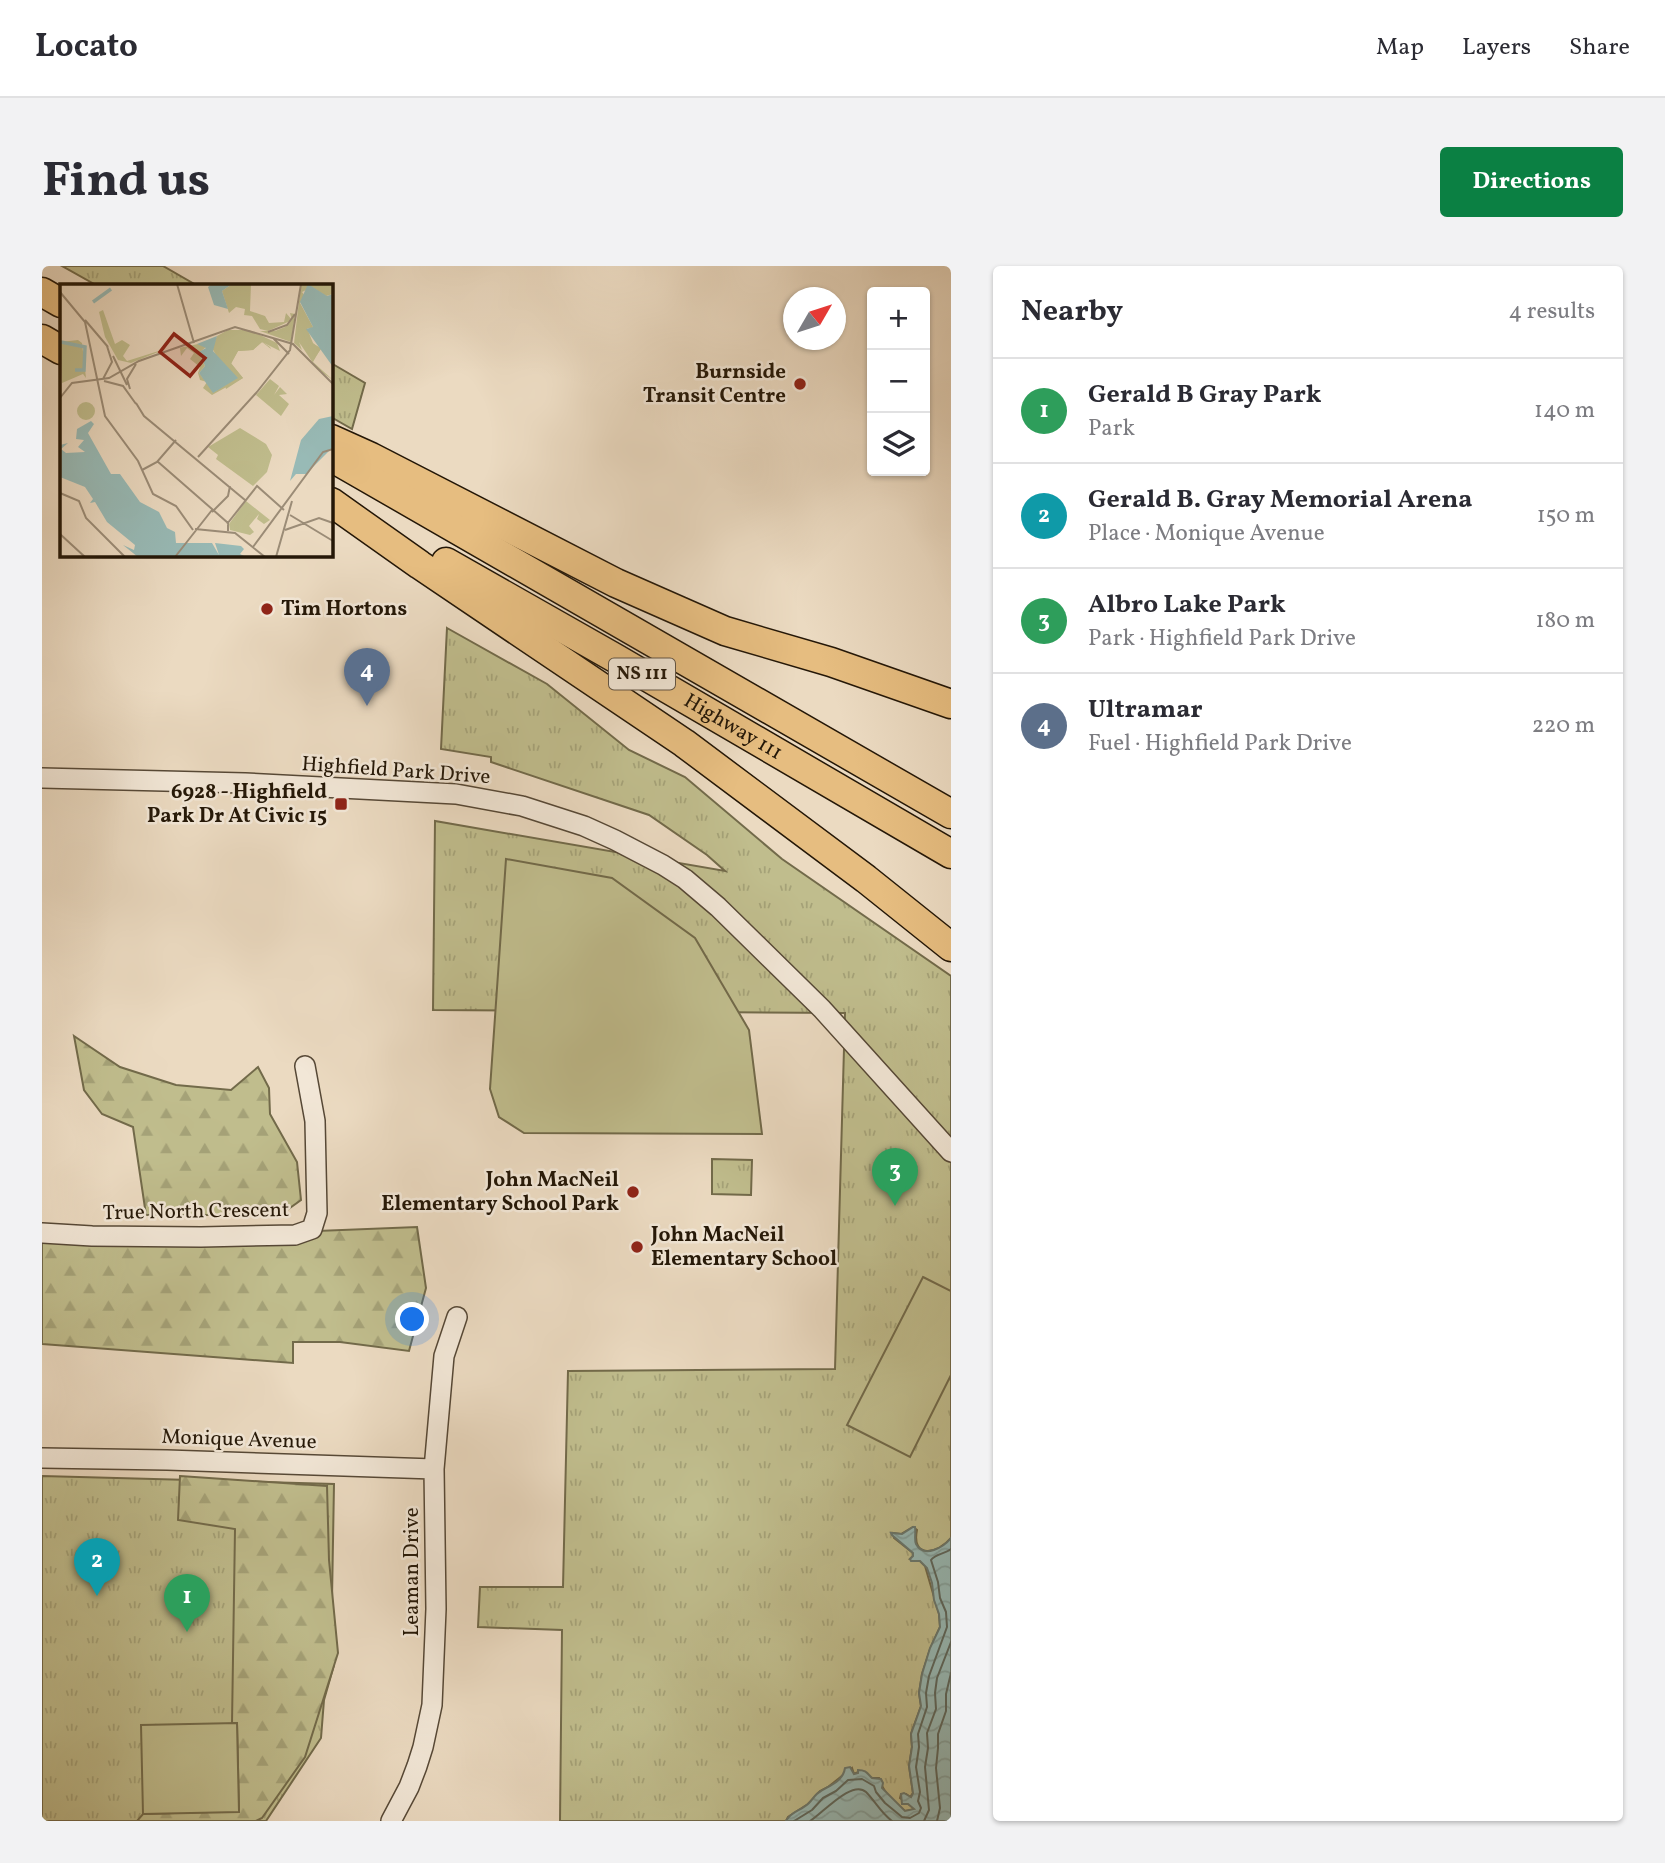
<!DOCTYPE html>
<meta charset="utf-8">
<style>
:root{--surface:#fff;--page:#f2f2f3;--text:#2b2b33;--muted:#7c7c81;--line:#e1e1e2;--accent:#0b8043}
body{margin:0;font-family:Vollkorn,serif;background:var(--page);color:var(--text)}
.controls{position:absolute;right:21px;top:21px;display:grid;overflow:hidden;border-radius:7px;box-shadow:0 2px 5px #0004}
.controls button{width:63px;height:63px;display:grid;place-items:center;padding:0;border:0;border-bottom:2px solid var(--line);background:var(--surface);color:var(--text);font:35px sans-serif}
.compass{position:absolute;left:741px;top:21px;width:63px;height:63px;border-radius:50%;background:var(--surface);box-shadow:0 2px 5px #0004;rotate:51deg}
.you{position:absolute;left:371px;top:1054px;width:24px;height:24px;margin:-18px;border:5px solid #fff;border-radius:50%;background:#1a73e8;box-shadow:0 0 0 10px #1a73e833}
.badge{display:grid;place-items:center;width:46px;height:46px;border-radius:50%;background:var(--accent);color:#fff;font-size:23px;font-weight:700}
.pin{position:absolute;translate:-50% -58px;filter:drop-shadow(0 2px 4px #0008)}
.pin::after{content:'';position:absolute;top:37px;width:24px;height:21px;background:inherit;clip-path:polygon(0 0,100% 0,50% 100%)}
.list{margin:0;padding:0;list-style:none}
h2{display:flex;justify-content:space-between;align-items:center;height:91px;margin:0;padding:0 28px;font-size:30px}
h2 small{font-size:23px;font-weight:400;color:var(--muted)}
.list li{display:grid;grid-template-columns:46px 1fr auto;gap:21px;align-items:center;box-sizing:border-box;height:105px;padding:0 28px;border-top:2px solid var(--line)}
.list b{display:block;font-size:26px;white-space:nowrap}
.list p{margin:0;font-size:23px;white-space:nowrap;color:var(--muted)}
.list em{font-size:23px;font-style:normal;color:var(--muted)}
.icon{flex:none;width:38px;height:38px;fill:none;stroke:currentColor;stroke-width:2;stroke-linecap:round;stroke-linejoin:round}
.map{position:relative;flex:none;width:909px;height:1555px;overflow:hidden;border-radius:7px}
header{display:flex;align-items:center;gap:42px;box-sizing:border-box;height:98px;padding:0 35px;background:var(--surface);border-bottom:2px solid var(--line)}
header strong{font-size:33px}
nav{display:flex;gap:38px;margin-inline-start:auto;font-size:24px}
.intro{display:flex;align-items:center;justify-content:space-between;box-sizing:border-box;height:168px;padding:0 42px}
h1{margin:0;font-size:49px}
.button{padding:18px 32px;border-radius:7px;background:var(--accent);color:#fff;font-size:24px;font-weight:700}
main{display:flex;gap:42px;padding:0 42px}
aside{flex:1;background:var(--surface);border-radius:7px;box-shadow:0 2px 5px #0004}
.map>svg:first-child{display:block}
.grass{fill:url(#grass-tufts);stroke:#726a4a;stroke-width:2}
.forest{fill:url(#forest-firs);stroke:#726a4a;stroke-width:2}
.pitch{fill:#c0bd8d;stroke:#726a4a;stroke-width:2}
.water{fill:url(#water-waves);stroke:#6a7970;stroke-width:2}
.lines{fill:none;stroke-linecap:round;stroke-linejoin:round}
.shore{stroke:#5e685e;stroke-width:2}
.minor-casing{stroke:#564836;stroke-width:22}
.highway-casing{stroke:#241707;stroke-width:31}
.minor{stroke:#f2e7d7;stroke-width:19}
.highway{stroke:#e6bd80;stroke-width:28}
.poi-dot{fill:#8f2418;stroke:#f2e7d7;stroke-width:2.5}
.labels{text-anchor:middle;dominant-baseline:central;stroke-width:5;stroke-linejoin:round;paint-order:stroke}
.shield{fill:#f2e7d7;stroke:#625545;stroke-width:2}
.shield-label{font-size:19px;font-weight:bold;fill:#241707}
.poi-label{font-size:21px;font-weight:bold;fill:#241707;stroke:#f2e7d7;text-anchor:end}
.street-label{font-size:21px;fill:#241707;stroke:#f2e7d7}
.inset-river{fill:none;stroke:#98bab6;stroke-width:3.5}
.inset-road{fill:none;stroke:#9b8c77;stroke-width:2}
.view{fill:#8f2418;fill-opacity:0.15;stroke:#8f2418;stroke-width:3.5}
.inset-edge{fill:none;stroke:#241707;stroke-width:3.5}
</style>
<header>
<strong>Locato</strong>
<nav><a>Map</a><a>Layers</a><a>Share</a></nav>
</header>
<div class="intro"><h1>Find us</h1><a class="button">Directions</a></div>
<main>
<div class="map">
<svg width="909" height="1555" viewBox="0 0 909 1555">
<defs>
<pattern id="grass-tufts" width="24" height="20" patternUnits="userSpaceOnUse" patternTransform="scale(1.75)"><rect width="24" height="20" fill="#c0bd8d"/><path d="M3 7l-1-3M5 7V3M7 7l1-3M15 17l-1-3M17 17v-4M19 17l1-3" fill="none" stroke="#a5a278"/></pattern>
<pattern id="forest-firs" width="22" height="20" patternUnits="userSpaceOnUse" patternTransform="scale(1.75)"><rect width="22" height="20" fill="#c0bd8d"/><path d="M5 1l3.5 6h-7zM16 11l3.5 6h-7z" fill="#a5a278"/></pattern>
<pattern id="water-waves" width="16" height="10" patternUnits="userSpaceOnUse" patternTransform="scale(1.75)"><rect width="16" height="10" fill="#98bab6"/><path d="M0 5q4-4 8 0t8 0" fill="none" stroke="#839f9b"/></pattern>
</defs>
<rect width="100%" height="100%" fill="#ebdac1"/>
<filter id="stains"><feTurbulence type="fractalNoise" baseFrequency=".00286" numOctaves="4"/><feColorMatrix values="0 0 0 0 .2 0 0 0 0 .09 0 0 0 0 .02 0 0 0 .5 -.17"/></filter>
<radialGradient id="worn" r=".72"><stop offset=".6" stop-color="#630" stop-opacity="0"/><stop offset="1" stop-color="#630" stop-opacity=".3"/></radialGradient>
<path class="grass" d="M20 0H121L154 19H54Z
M289 97 323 117 310 163 289 151Z
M405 362 505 418 587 484 643 511 740 593 909 710V1272C896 1288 869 1293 875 1264L871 1261 859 1268 851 1267 852 1272 871 1287V1290L868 1293 878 1295 883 1300 897 1348 898 1361 888 1383 880 1408 877 1427 879 1440 869 1468 870 1481 867 1500 871 1527 868 1531 864 1528H859L858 1532 872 1542 870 1544 863 1545C852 1535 841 1527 837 1512H830L816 1506 812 1508 810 1502 786 1521 778 1525 766 1538 746 1551 744 1555H518L520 1364 436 1361 438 1321H521L526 1105 793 1103 803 747 391 744 393 555 683 605 665 589 607 549 449 496V491L399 483Z
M670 893 710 894 709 929 670 928Z
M0 1210 292 1218 290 1333 292 1399 282 1434 279 1472 224 1555H0Z"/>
<path class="forest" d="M32 770 78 801 134 819 189 824 216 801 227 822 228 848 255 896 259 934 238 949H104L91 861 60 848 42 824Z
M375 961 384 1022 367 1085 298 1076H251V1097L0 1078V976Z
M138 1210 285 1220 287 1294 296 1387 263 1491 220 1552 214 1555H95L101 1548 197 1545 195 1457H190L193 1263 136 1254Z"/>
<path class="pitch" d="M464 593 570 612 653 672 707 764 720 868 482 867 457 851 448 823Z
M881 1011 909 1025V1109L868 1191 805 1159Z
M195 1457 197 1546 101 1548 99 1459Z"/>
<path class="water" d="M871 1261H873C874 1267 872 1274 874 1278 882 1293 902 1281 909 1272V1555H744C749 1545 759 1545 767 1537 771 1533 773 1528 779 1525 789 1519 801 1515 803 1502L808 1501 812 1508 816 1507V1504C824 1504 825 1507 830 1512L839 1513 841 1517 840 1522 863 1545 872 1543 866 1538H860L859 1528 862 1527 869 1531 871 1527 867 1500 870 1481 869 1468 879 1440 877 1427 880 1408 888 1382 898 1361 897 1348 892 1334 890 1317 885 1302 878 1295H869L868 1293 871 1290V1287L850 1269 849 1267 860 1268Z"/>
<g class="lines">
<path class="shore" d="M752 1555 770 1544 781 1532 794 1525 806 1514 820 1513 832 1520 834 1526 843 1537 860 1551 868 1552 877 1547 879 1542 876 1535 878 1526 874 1501 877 1481 876 1468 885 1441 884 1427 887 1410 905 1361 904 1346 898 1332 896 1316 889 1294C893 1288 903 1288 909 1283
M768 1555C780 1548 810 1513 824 1526 833 1535 839 1547 850 1555
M882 1555 887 1544 883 1501 886 1482 885 1467 894 1443 893 1427 895 1412 909 1376
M895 1555 898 1542 894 1502 896 1482V1468L904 1445V1428L909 1407"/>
<g class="minor-casing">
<path id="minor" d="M0 512 203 517 414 528 480 540 542 560 573 574 621 599 643 613 676 641 780 743 909 886
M0 967 50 970 159 971 253 969 270 963 275 947 273 855 263 800
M0 1192 125 1194 392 1203
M349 1555 367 1521 375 1500 381 1481 390 1439 394 1343 392 1203 402 1090 415 1051"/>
</g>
<g class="highway-casing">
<g id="highway">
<path d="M0 26 19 37"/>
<path d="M0 73 19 84"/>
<path d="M289 173 329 191 574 317 683 365 789 396 909 438"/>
<path d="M289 191 909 548"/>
<path d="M289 236 378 299 642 477 824 613 909 681"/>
<path id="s1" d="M404 296 573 392 909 588"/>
</g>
</g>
<use href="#minor" class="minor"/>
<use href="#highway" class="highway"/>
</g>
<g class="poi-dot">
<circle cx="758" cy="118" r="7"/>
<circle cx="225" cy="343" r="7"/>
<rect x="292" y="531" width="14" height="14" rx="3.5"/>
<circle cx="591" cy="926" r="7"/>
<circle cx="595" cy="981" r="7"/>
</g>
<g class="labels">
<rect class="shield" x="567" y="392.5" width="66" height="31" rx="5"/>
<g class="shield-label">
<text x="600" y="408">NS 111</text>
</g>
<g class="poi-label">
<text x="744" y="106">Burnside<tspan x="744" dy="24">Transit Centre</tspan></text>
<text x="239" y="343" text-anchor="start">Tim Hortons</text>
<text x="285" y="526">6928 - Highfield<tspan x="285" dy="24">Park Dr At Civic 15</tspan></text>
<text x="577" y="914">John MacNeil<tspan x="577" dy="24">Elementary School Park</tspan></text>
<text x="609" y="969" text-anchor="start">John MacNeil<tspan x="609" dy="24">Elementary School</tspan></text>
</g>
<g class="street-label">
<text stroke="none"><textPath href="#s1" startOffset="331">Highway 111</textPath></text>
<text transform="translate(354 505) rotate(4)">Highfield Park Drive</text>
<text transform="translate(154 946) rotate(-1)">True North Crescent</text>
<text transform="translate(197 1174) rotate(2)">Monique Avenue</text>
<text transform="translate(370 1306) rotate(-90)">Leaman Drive</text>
</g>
</g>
<g transform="translate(18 18)">
<rect width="273" height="273" fill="#ebdac1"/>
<path d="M273 0V10L266 12 252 3 242 8 245 12 240 19 253 43 246 45 253 60 261 64 253 78 273 96 257 85 239 58 242 66 234 59 241 1ZM43 26 55 60 62 56 70 61 63 72 67 77 108 64 71 79 58 76 45 53 39 28ZM185 46 210 63 211 65 202 58 193 66 178 67 171 80 183 94 152 111 143 104 147 98 140 96 138 89 140 83 130 75 134 69 127 64 121 72 120 64 114 65 138 60 146 63 139 69 145 82 139 89 154 108 163 102 161 78ZM210 95 219 102 214 111 220 103 227 110 219 111 229 120 221 132 196 111ZM17 127a9 9 0 1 1 18 0a9 9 0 1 1-18 0ZM180 144 206 160 212 171 207 188 193 202 156 175 158 171 148 163ZM186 217 210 236 204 240 197 235 199 230 189 242 194 248 190 251 170 246 169 240Z" fill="#c0bd8d"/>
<path d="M172 0H191L190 27 205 32 209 39 224 38 226 29 232 36 230 29 235 30 231 58 200 47H215L225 43 230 37 208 47 200 45 192 32 184 31 185 25 176 23 169 29 162 7ZM240 20 253 44H247L253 59 261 65 254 75 241 45V61L238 55ZM168 46H189L217 59 220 67 202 58 193 66 178 67 171 79 183 94 166 105 165 101 178 94 160 78 152 64 157 52ZM18 56 22 59 26 94 23 90 2 99 0 58Z" fill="#c0bd8d"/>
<path d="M152 0H172L162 7 168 25 154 21 148 3ZM248 0 267 12 273 10V83L246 45 253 43 240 18ZM157 52 153 67 178 94 153 109 139 89 145 82 139 68 146 64 137 60ZM273 132V163L246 190H236L230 197 241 156 259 135ZM31 137 34 140 28 149 51 190H60L80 218 99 228 107 244 115 248 116 259H152L159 271 155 259 181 262 184 265 180 270 186 273H78L63 261 74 266 75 261 47 238 35 218 30 219 33 215 25 203 0 193V161L8 159 1 165 6 169 25 168 18 163 24 156 16 155 17 145Z" fill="#98bab6"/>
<path class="inset-river" d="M33 18 51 5M1 58 25 63 24 86H15"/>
<path class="inset-road" d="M117 0 134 59M0 8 25 38 45 132 78 177 93 210 116 222 133 246M25 36 48 63M208 48 227 41 235 30M213 54 229 70M53 72 67 101M43 95 52 78 47 62M44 97 63 102 76 120M70 105 67 95 76 80M197 108 230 66 241 0M0 114 12 99 49 94 79 77 175 43 233 60 273 100M76 119 84 132 185 216M138 173 197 108M97 177 168 239V247M82 186 97 178 116 156M0 209 19 217 26 234 65 273M152 228 168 212 170 202M230 231 273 257M167 240 197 202 224 226M135 245 175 249 205 273M225 246 259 234 273 239M0 250 25 273M193 263 263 168 273 165M115 273 152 226M216 273 232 217"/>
<path class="view" d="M114 50 145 74 130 92 100 68Z"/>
<rect width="273" height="273" class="inset-edge"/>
</g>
<rect width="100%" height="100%" filter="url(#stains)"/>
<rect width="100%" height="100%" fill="url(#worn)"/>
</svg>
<div class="controls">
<button>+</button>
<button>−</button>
<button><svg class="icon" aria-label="layers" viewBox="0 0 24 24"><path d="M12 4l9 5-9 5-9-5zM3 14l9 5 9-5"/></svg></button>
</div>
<svg class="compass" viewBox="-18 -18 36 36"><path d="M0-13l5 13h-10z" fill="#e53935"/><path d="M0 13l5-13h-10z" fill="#7c7c81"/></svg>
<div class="you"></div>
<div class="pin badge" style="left:145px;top:1366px;background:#2e9e5b">1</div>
<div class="pin badge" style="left:55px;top:1330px;background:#0f9aa8">2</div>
<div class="pin badge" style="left:853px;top:940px;background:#2e9e5b">3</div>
<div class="pin badge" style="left:325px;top:440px;background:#5c6f8a">4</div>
</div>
<aside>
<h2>Nearby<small>4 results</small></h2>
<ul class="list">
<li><span class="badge" style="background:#2e9e5b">1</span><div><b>Gerald B Gray Park</b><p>Park</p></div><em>140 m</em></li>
<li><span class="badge" style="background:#0f9aa8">2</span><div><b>Gerald B. Gray Memorial Arena</b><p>Place · Monique Avenue</p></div><em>150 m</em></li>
<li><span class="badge" style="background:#2e9e5b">3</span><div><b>Albro Lake Park</b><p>Park · Highfield Park Drive</p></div><em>180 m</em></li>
<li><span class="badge" style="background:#5c6f8a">4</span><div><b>Ultramar</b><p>Fuel · Highfield Park Drive</p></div><em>220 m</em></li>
</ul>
</aside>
</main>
